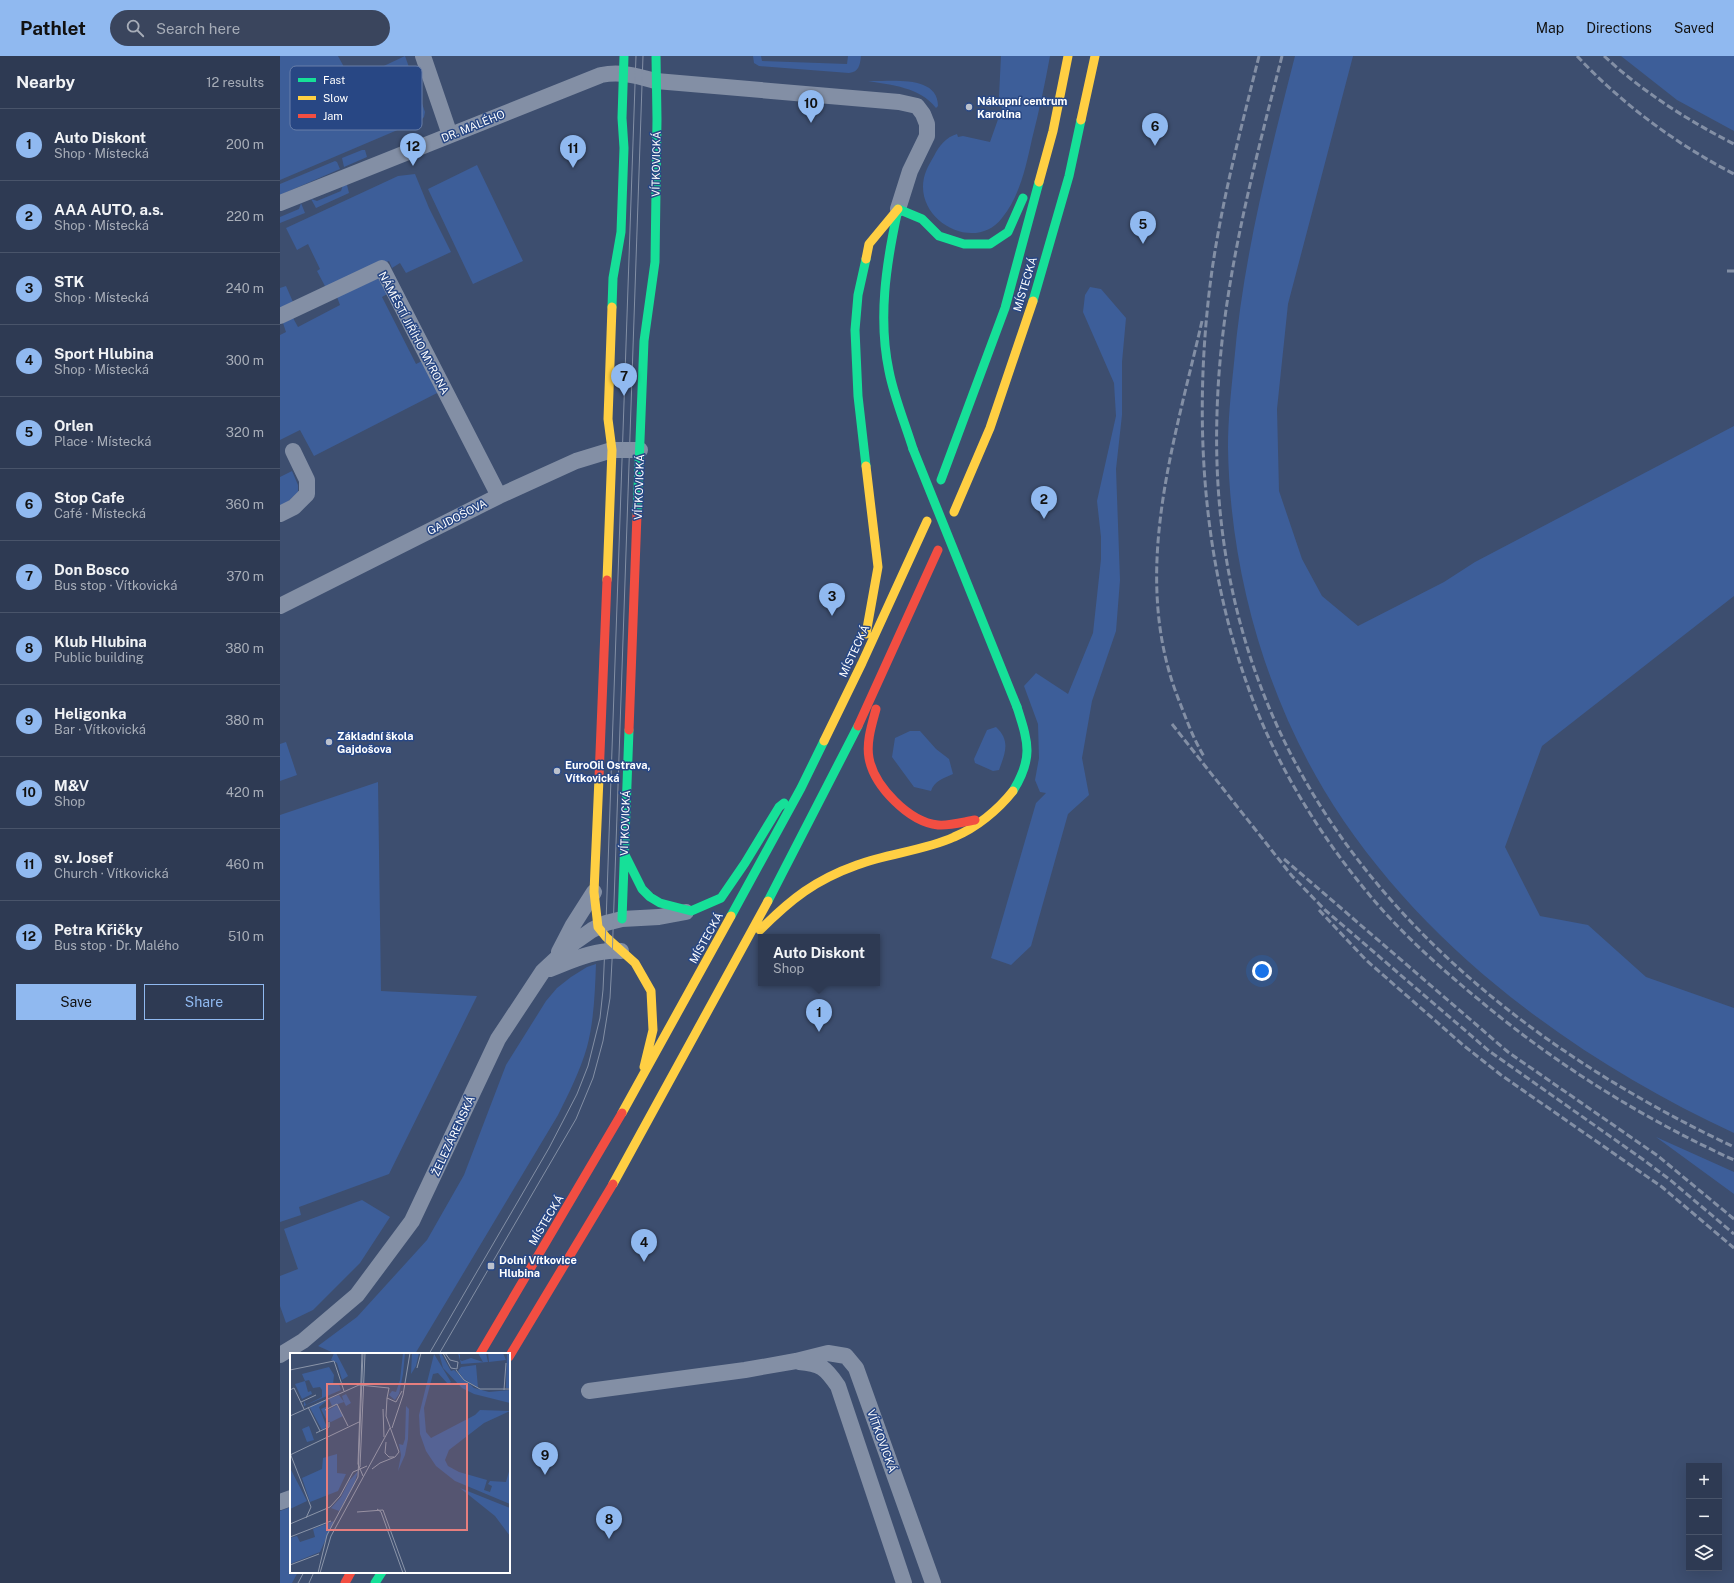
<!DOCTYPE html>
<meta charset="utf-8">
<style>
:root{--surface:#2e3a53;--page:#3a455d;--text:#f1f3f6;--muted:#a7adb8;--line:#49546a;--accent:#90b9f0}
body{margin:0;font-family:"Public Sans",sans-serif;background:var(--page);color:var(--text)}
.controls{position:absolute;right:12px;bottom:12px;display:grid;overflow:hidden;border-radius:0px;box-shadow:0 4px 16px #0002}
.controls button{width:36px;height:36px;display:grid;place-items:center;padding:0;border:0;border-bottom:1px solid var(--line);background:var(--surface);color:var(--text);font:20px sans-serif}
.you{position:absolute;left:982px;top:915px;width:14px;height:14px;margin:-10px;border:3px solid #fff;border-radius:50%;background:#1a73e8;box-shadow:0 0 0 6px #1a73e833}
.badge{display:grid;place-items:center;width:26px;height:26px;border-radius:50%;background:var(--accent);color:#111;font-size:13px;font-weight:700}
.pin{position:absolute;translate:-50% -33px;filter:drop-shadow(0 1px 2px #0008)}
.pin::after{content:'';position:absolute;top:21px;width:14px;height:12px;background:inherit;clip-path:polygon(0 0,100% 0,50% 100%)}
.popup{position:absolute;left:478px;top:878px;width:122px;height:52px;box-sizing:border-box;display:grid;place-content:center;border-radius:0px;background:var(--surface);filter:drop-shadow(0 1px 3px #0005);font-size:13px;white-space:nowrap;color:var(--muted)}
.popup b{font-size:15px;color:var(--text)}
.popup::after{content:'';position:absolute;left:50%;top:100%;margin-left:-8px;border:8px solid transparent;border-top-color:var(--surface)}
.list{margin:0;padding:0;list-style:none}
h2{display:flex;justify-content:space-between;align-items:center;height:52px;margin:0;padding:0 16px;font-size:17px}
h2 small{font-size:13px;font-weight:400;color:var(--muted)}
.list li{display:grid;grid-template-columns:26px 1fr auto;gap:12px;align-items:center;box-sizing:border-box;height:72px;padding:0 16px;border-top:1px solid var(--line)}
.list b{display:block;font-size:15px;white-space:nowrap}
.list p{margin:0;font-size:13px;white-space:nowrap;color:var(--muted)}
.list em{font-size:13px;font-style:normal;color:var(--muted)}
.actions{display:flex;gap:8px;padding:12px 16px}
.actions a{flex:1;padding:9px 0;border:1px solid var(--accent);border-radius:0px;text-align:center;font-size:14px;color:var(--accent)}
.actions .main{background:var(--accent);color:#111}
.icon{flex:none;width:22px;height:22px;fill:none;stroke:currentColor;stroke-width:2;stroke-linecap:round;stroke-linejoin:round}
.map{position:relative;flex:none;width:1454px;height:1527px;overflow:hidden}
header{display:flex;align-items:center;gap:24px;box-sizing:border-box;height:56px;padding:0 20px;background:var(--accent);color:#111}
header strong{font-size:19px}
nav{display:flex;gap:22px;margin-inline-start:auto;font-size:14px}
.search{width:280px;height:36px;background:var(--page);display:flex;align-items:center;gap:10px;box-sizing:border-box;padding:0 14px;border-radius:22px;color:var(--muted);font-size:15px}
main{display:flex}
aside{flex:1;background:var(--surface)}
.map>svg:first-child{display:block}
.green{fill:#3d5e99}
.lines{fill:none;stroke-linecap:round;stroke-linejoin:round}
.street{stroke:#838fa5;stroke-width:16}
.fast{stroke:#16e098;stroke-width:9}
.slow{stroke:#ffcf43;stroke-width:9}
.jam{stroke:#f24e42;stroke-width:9}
.tram{stroke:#838fa5;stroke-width:1}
.rail{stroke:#838fa5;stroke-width:3;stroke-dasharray:7 3;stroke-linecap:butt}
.fast-bridge{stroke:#16e098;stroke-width:9}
.poi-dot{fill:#bbc1cd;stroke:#284784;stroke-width:1.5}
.labels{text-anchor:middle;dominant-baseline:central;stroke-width:3;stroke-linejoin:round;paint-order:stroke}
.poi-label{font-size:11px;font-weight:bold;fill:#fff;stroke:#284784;text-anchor:start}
.street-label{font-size:11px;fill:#fff;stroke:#284784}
.inset-road{fill:none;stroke:#8b95a9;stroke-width:1}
.view{fill:#e67e7e;fill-opacity:0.15;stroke:#e67e7e;stroke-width:2}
.inset-edge{fill:none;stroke:#fff;stroke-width:2}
.key{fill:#284784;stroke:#687ea9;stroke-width:1}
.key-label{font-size:11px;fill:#fff}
</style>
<header>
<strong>Pathlet</strong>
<div class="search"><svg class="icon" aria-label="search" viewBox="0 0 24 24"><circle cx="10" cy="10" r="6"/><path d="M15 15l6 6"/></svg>Search here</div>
<nav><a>Map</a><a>Directions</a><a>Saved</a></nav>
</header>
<main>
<aside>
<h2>Nearby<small>12 results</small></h2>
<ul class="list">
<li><span class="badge">1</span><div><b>Auto Diskont</b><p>Shop · Místecká</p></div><em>200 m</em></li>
<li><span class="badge">2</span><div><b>AAA AUTO, a.s.</b><p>Shop · Místecká</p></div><em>220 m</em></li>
<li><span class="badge">3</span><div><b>STK</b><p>Shop · Místecká</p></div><em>240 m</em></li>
<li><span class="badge">4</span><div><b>Sport Hlubina</b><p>Shop · Místecká</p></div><em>300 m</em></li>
<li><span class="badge">5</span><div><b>Orlen</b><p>Place · Místecká</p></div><em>320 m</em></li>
<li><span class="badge">6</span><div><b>Stop Cafe</b><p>Café · Místecká</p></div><em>360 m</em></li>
<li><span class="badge">7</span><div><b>Don Bosco</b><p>Bus stop · Vítkovická</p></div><em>370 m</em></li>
<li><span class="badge">8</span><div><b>Klub Hlubina</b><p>Public building</p></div><em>380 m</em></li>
<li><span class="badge">9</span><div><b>Heligonka</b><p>Bar · Vítkovická</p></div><em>380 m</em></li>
<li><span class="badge">10</span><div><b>M&amp;V</b><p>Shop</p></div><em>420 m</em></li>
<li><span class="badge">11</span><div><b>sv. Josef</b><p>Church · Vítkovická</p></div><em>460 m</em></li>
<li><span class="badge">12</span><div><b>Petra Křičky</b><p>Bus stop · Dr. Malého</p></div><em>510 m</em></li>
</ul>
<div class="actions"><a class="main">Save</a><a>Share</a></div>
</aside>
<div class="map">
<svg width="1454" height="1527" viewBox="0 0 1454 1527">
<rect width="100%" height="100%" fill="#3d4e6f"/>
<path class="green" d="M0 0H58L64 11 67 10 74 24 125 0 145 56 144 61 141 64 0 124Z
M473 0H481L482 5 567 8 568 0H581C580 9 579 16 569 17L479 10 474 7Z
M721 0H770C765 28 759 55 752 83 746 110 740 140 722 162 697 195 643 169 643 131 643 119 648 110 654 100 659 90 666 81 677 78L678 81 683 80 710 86 722 52 719 40Z
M1015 0H1073L1008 248 997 353 999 435 1022 503 1042 540 1078 570 1164 526 1195 506 1454 370V540L1262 690 1225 791 1260 860 1308 869 1366 921 1454 952V1077C1294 1003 1136 887 1044 734 983 632 950 511 948 392 948 364 951 335 954 307 963 202 989 102 1015 0Z
M1341 0H1454V75L1397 44Z
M588 25C609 26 658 18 658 50L656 52C640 31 611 29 588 25Z
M82 94H85L87 101 64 111 62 102Z
M55 105 57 106 60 113 0 139V128Z
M197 109 243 205 193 228 148 133Z
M135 118 149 152 171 196 126 217 120 207 112 212 109 205 46 232 37 215 40 213 28 188 17 194 6 172 118 120Z
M63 129H67L69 137 36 152 31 143 37 145 61 135Z
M21 147 25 157 0 167V161L19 153Z
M99 222 107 238 102 241 136 308 142 305 161 335 34 400 20 374 0 384V279L6 276 3 267 13 262 18 271 60 249 57 241Z
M6 230 13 246 0 253V232Z
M810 231 821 233 846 262 842 306V359L836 413 840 524 836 575 812 645 802 702 809 739 788 758 751 890 731 909 711 902 756 747 766 737 760 736 755 724 759 702 758 668 744 630 756 617 788 638 813 577 821 503V481L817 445 836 360 834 327 803 256 805 239Z
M12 415 18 429V436L0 453V421Z
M716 671C731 685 725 697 719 714L713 715 695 707 694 703 707 674Z
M630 675H640L656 693 669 703 673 718C664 722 654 725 651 735L634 731 612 701 615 682Z
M6 686 17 719 0 725V688Z
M98 726 101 935 197 940 109 1118 19 1151 21 1159 0 1166V759Z
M316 908C315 935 314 965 307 991 300 1015 289 1037 278 1059L135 1298H56L38 1290 77 1261 147 1184 184 1119 226 1009 266 945 277 932 291 921 307 911Z
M1376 1081 1454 1116V1138Z
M82 1144 110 1161 80 1207 33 1254 6 1267 0 1250V1220L18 1213 4 1173Z
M11 1451V1516H18L12 1527H0V1455Z"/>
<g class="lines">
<path class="street" d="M143 0 170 79
M0 147 321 19C341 15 357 20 376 25L619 46 637 50 643 58 647 68V80L630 115 618 153
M0 260 102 212 219 440
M0 458 14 451 27 438V424L13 395
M0 550 219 440 296 405 332 394H360
M279 896 293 869 314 836
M270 913C293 904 316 893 341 895
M0 1299 23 1285 77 1239 132 1165 218 983 263 915 292 888 312 874 326 867 342 863 379 861 406 856
M519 1306C541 1308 545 1311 558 1330L624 1527
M309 1335 465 1314 516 1305 548 1297 566 1300 576 1312 653 1527
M0 1446 11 1442"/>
<path class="fast" d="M618 153 642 163 659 180 684 188H710L728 176 743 142
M617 158C606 209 598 263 609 315 614 341 625 367 633 393
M586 203 578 239 575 274 578 340 586 410
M753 245 789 120 801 64
M332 251 333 222 341 176 344 92 342 62 344 0
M661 424 725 252 759 126
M357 458 364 285 375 206 377 63 376 0
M733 735C754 701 748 686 737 651
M345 799 362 833 370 841 380 847 411 855 441 842 465 807 499 751 504 747
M488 845 578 670
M451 860 521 732 544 685
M342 863 349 674
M95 1527 102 1516"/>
<path class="slow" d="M801 64 815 0
M759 126 773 75 788 0
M586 203 589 188 618 153
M674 456 710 372 753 245
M327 524 332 394 328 363 332 251
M586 578 598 511 586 410
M544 685 582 607 647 465
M319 722 314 836 318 871 326 881 355 907 371 935 373 974 364 1011
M480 874C511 843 535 824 577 809 609 797 643 795 674 781 696 772 718 754 733 735
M342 1057 451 860
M333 1128 488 845"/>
<path class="jam" d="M596 653C592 668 586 686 589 702 594 730 629 766 658 769 670 770 683 766 695 764
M578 670 658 494
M349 674 357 458
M319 722 327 524
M200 1298 342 1057
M229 1301 333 1128
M65 1527 71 1516"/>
<path class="tram" d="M149 1298 269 1092 297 1038 308 1010 320 962 323 934 326 867 356 0
M159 1298 296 1063 313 1022 323 985 330 942 332 905 363 0
M18 1527 24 1516
M29 1527 34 1516"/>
<path class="rail" d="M979 0C958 85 935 169 927 257 915 381 925 510 967 628 994 706 1039 779 1092 842 1125 881 1164 915 1204 948 1280 1011 1364 1063 1454 1104
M1002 0C972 118 940 236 937 358 926 712 1151 948 1454 1091
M1297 0C1342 48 1396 88 1454 118
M1324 0C1363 36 1407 64 1454 88
M1447 215H1454
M922 265C894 388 850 518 898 642 906 662 913 683 925 702
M892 668 1012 820 1045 854 1209 995 1361 1102 1389 1123 1454 1178
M1004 803 1228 996 1378 1100 1454 1163
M1039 854 1086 904 1183 989 1221 1019 1382 1131 1454 1192"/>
<path class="fast-bridge" d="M633 393 737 651"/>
</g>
<g class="poi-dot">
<circle cx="689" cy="51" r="4"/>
<circle cx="49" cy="686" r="4"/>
<circle cx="277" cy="715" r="4"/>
<rect x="207" y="1206" width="8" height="8" rx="2"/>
</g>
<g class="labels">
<g class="poi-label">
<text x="697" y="45">Nákupní centrum<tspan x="697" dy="13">Karolína</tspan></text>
<text x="57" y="680">Základní škola<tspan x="57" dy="13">Gajdošova</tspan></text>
<text x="285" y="709">EuroOil Ostrava,<tspan x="285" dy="13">Vítkovická</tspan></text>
<text x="219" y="1204">Dolní Vítkovice<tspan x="219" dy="13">Hlubina</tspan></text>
</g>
<g class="street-label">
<text transform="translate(193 70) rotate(-22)">DR. MALÉHO</text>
<text transform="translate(376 108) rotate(-89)">VÍTKOVICKÁ</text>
<text transform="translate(745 228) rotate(-73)">MÍSTECKÁ</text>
<text transform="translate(134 277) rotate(62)">NÁMĚSTÍ JIŘÍHO MYRONA</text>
<text transform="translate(359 431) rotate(-88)">VÍTKOVICKÁ</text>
<text transform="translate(177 461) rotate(-27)">GAJDOŠOVA</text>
<text transform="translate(574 595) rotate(-65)">MÍSTECKÁ</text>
<text transform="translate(345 767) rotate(-88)">VÍTKOVICKÁ</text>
<text transform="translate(426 882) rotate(-61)">MÍSTECKÁ</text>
<text transform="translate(173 1080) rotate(-65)">ŽELEZÁRENSKÁ</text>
<text transform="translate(266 1164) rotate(-59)">MÍSTECKÁ</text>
<text transform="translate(602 1385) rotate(70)">VÍTKOVICKÁ</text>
</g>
</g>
<g transform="translate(10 1297)">
<rect width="220" height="220" fill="#3d4e6f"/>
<path d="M44 0H46L58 23 52 27 47 10 41 7ZM113 0H115L113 21 109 41 105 47 99 42 102 38 106 39 110 27ZM122 0H129L126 13 121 21ZM149 0H151L161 18 164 17 184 35 199 39 220 37V50L184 41 172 35 153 15ZM168 0 170 2V7L172 8 181 5 193 9 188 0H196L198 9 171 11ZM198 0H213L216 7 199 9ZM217 0H220V35H216ZM144 1 161 29 158 31 148 20 143 21 134 55 136 79 141 85 185 62 190 57 220 58 194 70 159 97 155 107 158 113 169 119 197 127 194 137 200 139 202 133 198 131 200 128 216 129 220 115V151L165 128 146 113 136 98 130 81 129 62ZM186 12 188 35 173 25 168 18 171 14ZM39 14 44 22 43 32 49 31 51 37 14 53V48L16 52 32 44V37L30 34 23 35 19 27 15 28 18 39 21 38 22 41 12 46 5 31 15 28 12 21ZM56 41 61 50 56 53 54 49 42 53 39 46 29 54 36 72H39L32 77 20 55 21 53 49 42 54 49 52 43ZM47 52 53 63 41 69 37 68 31 56 38 53 36 58ZM116 53 119 56 118 86 115 102 108 118 111 102 109 91 113 92 115 86ZM19 73 24 87 17 89 12 76ZM47 101V120L56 121 48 138 20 149 12 125 32 116 33 105ZM0 115 17 148 0 156ZM68 118 64 132 49 158 41 155 51 144 59 128ZM170 135 220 155V183L205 163ZM44 168 30 199 0 211V185L7 183 10 189 25 184 23 176Z" fill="#3d5e99"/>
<path class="inset-road" d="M72 0 68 111 73 123M153 0 161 15 167 16 168 9 160 7 155 0M127 15 131 0M0 17 44 8 54 38M166 17 174 27 190 36H220M0 37 4 35 14 56M214 37 216 10M97 45 106 49 112 38M11 49 26 42M18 54 30 78M93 56 94 84M35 57 47 51 58 73M0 63 69 32 99 35 97 45M102 75 113 42 120 0M26 80 39 74V69M96 89 95 100 99 104H104M0 100 21 154 16 165M0 102 69 69M70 114 75 0M82 116 90 110 105 104 109 99 96 63 97 45M87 156 91 159 113 220M67 159 93 157 116 220M0 171 40 154 50 143 63 119 77 113M0 184 41 168M0 212 29 201M28 220 37 182 68 124 73 0M30 220 41 183 100 75"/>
<path class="view" d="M37 31H177V177H37Z"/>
<rect width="220" height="220" class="inset-edge"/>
</g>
<rect x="10" y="10" width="132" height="64" rx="6" class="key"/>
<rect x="18" y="22" width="18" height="4" fill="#16e098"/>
<rect x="18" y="40" width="18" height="4" fill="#ffcf43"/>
<rect x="18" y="58" width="18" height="4" fill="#f24e42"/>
<g class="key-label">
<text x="43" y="28">Fast</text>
<text x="43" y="46">Slow</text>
<text x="43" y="64">Jam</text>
</g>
</svg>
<div class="controls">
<button>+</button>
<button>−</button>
<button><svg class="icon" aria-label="layers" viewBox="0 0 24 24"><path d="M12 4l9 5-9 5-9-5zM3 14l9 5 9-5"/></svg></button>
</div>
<div class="you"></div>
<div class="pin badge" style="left:539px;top:976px">1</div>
<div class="popup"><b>Auto Diskont</b>Shop</div>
<div class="pin badge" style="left:764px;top:463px">2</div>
<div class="pin badge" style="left:552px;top:560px">3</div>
<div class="pin badge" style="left:364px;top:1206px">4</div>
<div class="pin badge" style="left:863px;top:188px">5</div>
<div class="pin badge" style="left:875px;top:90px">6</div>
<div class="pin badge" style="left:344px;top:340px">7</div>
<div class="pin badge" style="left:329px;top:1483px">8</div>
<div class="pin badge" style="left:265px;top:1419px">9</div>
<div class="pin badge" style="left:531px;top:67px">10</div>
<div class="pin badge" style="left:293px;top:112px">11</div>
<div class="pin badge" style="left:133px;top:110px">12</div>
</div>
</main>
